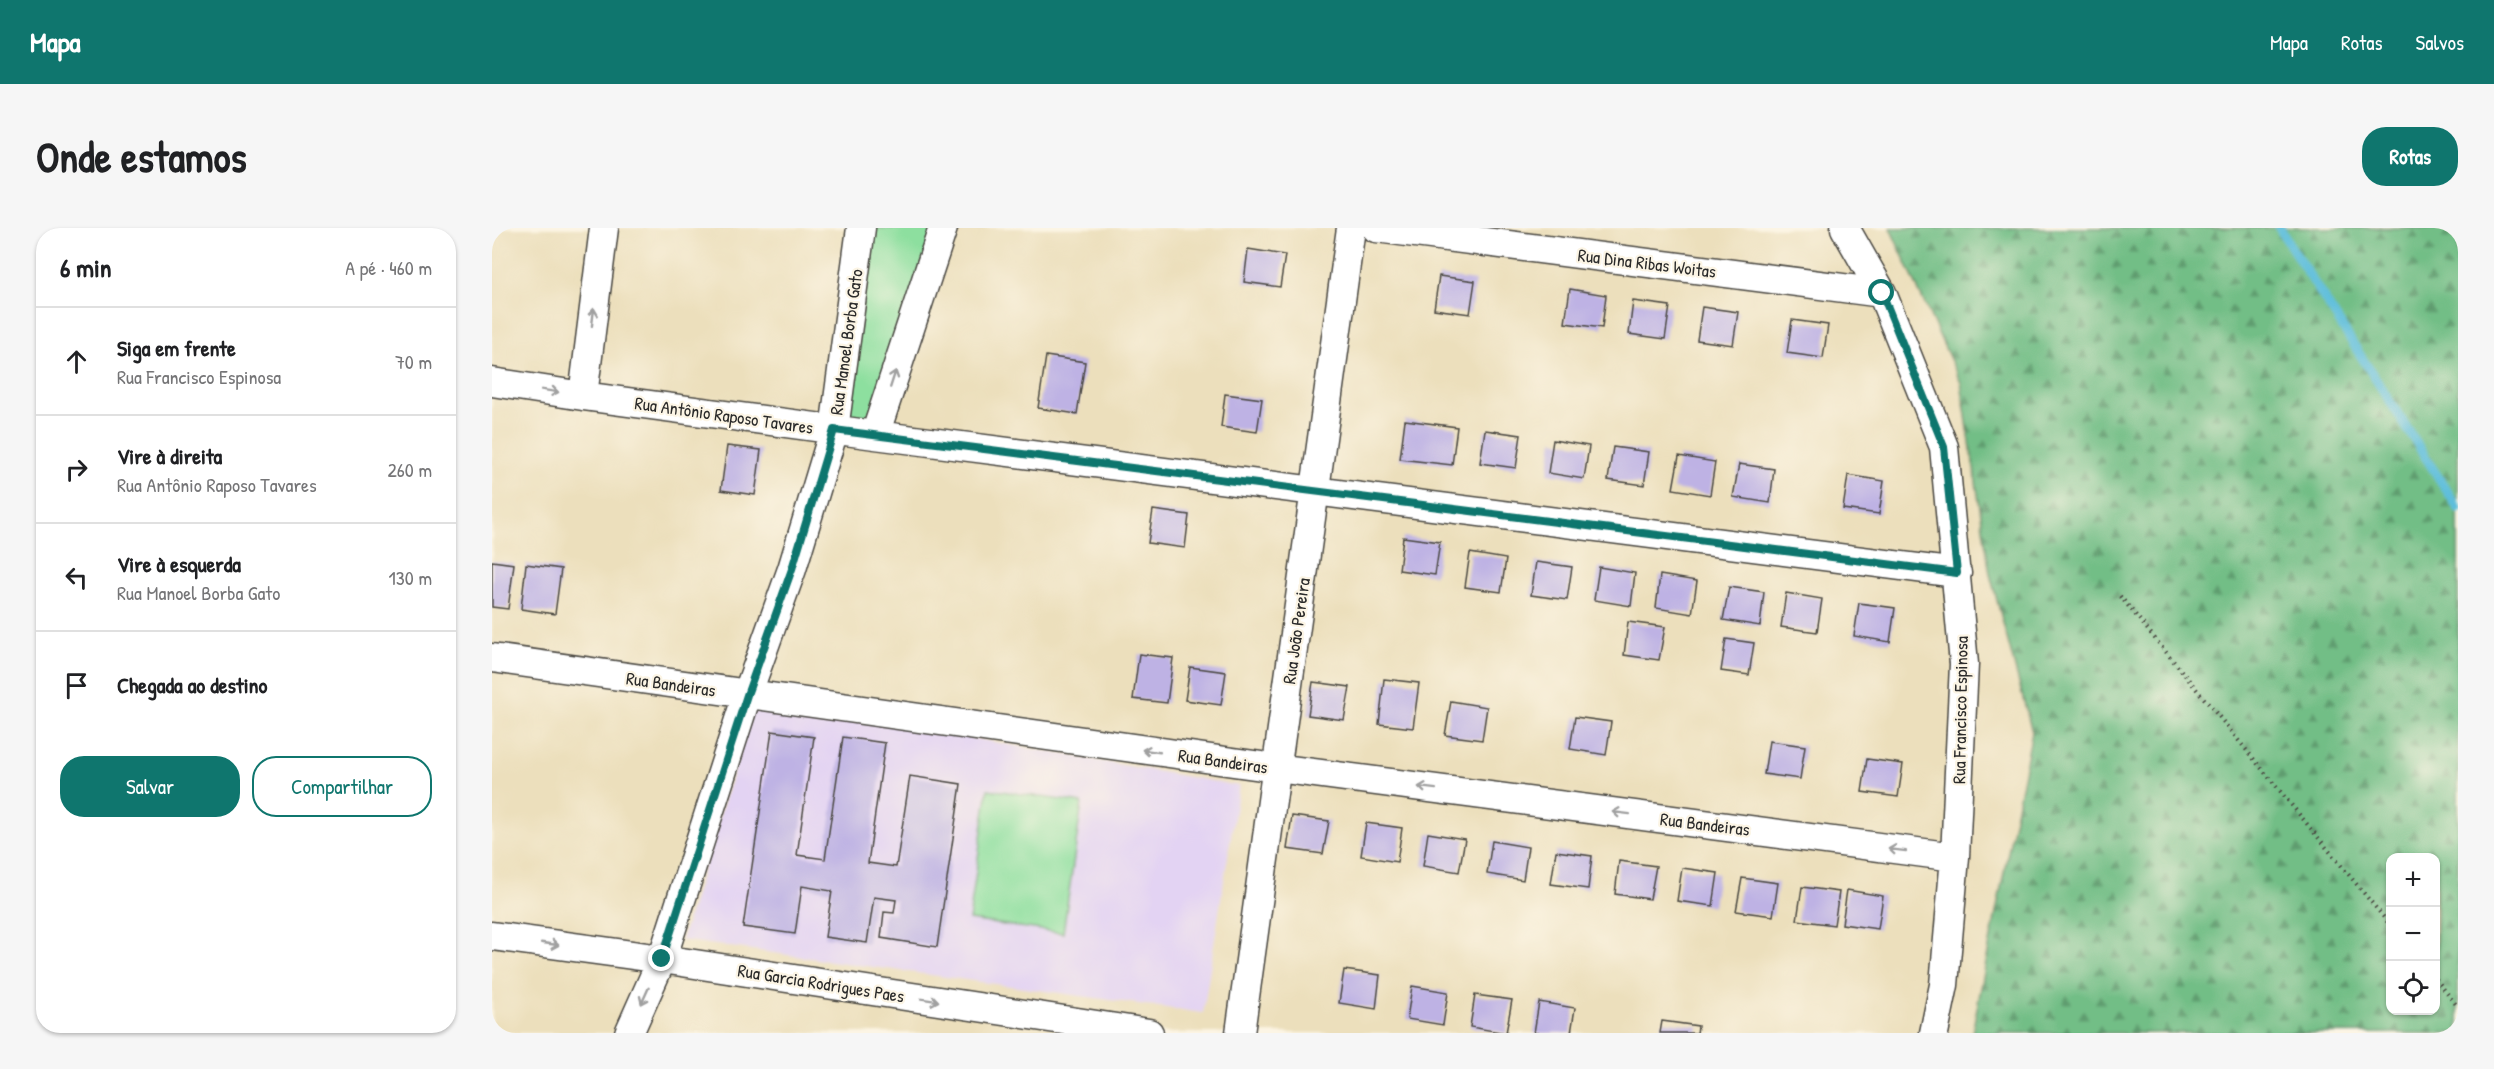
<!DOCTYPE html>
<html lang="pt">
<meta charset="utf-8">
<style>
:root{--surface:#fff;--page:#f6f6f6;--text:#202124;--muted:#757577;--line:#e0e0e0;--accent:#0f766e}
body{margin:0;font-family:"Patrick Hand",sans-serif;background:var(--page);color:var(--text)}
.controls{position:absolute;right:18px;bottom:18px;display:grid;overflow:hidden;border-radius:12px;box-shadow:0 2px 4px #0004}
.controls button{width:54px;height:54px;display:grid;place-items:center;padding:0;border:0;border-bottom:2px solid var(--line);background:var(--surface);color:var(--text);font:30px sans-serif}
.stop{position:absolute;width:18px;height:18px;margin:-14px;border:4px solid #0f766e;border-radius:50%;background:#fff}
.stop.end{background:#0f766e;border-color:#fff;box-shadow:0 2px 6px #0008}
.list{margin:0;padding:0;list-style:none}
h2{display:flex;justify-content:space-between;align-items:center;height:78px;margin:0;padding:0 24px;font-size:26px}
h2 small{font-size:20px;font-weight:400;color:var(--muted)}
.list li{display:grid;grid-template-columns:39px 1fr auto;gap:18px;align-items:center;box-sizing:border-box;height:108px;padding:0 24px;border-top:2px solid var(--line)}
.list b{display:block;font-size:22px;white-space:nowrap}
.list p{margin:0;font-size:20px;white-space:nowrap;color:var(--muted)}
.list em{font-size:20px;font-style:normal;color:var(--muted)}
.actions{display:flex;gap:12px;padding:18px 24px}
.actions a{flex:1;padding:14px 0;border:2px solid var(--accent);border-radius:24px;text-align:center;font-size:21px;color:var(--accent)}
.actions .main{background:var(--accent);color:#fff}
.icon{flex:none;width:33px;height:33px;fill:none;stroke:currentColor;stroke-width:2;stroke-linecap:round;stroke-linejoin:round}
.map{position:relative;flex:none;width:1966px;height:805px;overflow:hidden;border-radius:24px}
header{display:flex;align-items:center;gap:36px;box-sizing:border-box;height:84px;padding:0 30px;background:var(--accent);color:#fff}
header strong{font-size:28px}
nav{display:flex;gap:33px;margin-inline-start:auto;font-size:21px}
.intro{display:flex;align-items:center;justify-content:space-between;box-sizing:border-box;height:144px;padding:0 36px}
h1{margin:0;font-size:42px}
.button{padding:15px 27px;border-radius:24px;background:var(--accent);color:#fff;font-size:21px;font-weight:700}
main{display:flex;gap:36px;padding:0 36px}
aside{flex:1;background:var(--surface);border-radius:24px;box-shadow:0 2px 4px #0004}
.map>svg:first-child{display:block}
.built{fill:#e3d3f3}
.forest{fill:url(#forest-firs);stroke:#4e7458;stroke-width:1.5;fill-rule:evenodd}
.park{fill:#8ddf9f;stroke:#5c8565;stroke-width:1.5}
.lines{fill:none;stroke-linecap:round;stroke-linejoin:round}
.stream{stroke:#5dbedb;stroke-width:9}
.building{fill:#beb2e4}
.minor-casing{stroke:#484641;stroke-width:31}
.path{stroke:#484641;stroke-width:4;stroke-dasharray:1.5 4.5;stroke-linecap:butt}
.minor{stroke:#fff;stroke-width:28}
.oneway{stroke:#a0a0a0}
.route{stroke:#0f766e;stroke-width:8}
.labels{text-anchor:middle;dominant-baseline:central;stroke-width:4.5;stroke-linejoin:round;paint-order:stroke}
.street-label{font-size:18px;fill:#2b2b2b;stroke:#fcf5e5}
</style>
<header>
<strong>Mapa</strong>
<nav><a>Mapa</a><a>Rotas</a><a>Salvos</a></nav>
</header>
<div class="intro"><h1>Onde estamos</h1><a class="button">Rotas</a></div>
<main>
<aside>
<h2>6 min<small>A pé · 460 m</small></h2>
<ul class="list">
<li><svg class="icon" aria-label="ahead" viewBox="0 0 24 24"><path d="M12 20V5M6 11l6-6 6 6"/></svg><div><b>Siga em frente</b><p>Rua Francisco Espinosa</p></div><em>70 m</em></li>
<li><svg class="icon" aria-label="right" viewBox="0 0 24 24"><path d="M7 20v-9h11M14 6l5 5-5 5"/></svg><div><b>Vire à direita</b><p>Rua Antônio Raposo Tavares</p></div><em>260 m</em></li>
<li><svg class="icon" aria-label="left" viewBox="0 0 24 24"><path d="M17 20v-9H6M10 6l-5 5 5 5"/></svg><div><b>Vire à esquerda</b><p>Rua Manoel Borba Gato</p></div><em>130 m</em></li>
<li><svg class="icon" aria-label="arrive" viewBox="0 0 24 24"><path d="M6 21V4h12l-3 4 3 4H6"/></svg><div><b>Chegada ao destino</b></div></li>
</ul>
<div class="actions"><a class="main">Salvar</a><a>Compartilhar</a></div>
</aside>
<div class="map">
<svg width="1966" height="805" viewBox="0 0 1966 805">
<defs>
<pattern id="forest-firs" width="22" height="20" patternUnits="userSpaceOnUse" patternTransform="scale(1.5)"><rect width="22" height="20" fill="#72be86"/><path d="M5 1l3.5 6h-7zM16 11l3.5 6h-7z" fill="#5e9b6e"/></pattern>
</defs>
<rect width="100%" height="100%" fill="#fcf5e5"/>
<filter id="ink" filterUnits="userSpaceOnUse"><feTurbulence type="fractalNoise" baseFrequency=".0167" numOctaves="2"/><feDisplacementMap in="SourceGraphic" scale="12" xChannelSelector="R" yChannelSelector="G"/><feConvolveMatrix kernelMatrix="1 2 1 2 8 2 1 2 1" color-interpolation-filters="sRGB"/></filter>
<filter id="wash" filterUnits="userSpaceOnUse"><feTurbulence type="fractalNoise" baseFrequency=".008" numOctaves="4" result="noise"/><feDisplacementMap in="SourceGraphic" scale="24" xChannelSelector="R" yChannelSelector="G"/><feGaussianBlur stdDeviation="1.35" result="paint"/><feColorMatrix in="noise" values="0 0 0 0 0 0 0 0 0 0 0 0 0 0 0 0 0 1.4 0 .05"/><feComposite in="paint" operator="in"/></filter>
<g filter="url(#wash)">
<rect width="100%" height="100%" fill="#ecdfbc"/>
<path class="built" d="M264 471 747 558 711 785 189 712Z"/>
<path class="forest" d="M1398 0H1966V805H1480L1540 504 1498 346 1469 155ZM1898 630H1944V782H1898Z"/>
<path class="park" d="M380 0H442L376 196 355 193Z
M496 561 590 575 571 705 477 692Z"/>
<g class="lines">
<path class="stream" d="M1787 0 1966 280"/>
</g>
<g id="blocks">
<path class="building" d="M756 21 793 27 788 59 752 54Z
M947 48 983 53 978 86 942 81Z
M1078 61 1114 67 1110 100 1073 95Z
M1141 73 1178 78 1173 111 1137 106Z
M1210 79 1246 84 1241 117 1205 112Z
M1300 92 1336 97 1331 130 1295 125Z
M554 128 593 134 585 186 546 180Z
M733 166 770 171 765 204 729 199Z
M913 192 965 199 960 237 908 231Z
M993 202 1029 207 1024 240 988 235Z
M1061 212 1097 218 1092 251 1056 245Z
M235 218 269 222 263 267 229 262Z
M1121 219 1157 224 1152 257 1116 252Z
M1187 228 1223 234 1218 267 1181 261Z
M1247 236 1282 241 1278 275 1241 269Z
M1356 247 1392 253 1387 286 1351 281Z
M661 282 697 287 693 320 656 315Z
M911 309 948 314 943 347 907 342Z
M978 325 1014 331 1009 364 973 359Z
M0 333 22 336 16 381 0 379Z
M1044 334 1080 339 1075 372 1039 367Z
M34 336 69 341 63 386 29 381Z
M1107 339 1143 345 1139 378 1102 372Z
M1168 347 1205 353 1200 386 1164 380Z
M1237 359 1272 364 1268 398 1231 392Z
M1294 365 1330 371 1325 404 1289 399Z
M1367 375 1403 380 1398 414 1362 408Z
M1136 394 1173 399 1167 432 1132 427Z
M1234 411 1262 415 1257 447 1229 443Z
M647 426 681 430 675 475 641 471Z
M698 439 734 444 729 477 693 472Z
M892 451 927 455 921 500 887 496Z
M821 454 858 459 852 492 816 487Z
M959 473 995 479 990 512 953 507Z
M1083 489 1119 494 1114 527 1078 521Z
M280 503 322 509 305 627 333 631 351 509 393 515 376 635 404 639 418 548 469 556 445 719 389 710 392 684 402 685 404 672 382 669 375 715 333 709 340 663 310 658 303 706 251 699Z
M1277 513 1313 518 1308 551 1272 546Z
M1375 531 1411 536 1406 569 1370 564Z
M800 588 837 593 831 626 795 621Z
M874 595 910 600 905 634 869 628Z
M936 605 973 611 967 644 931 638Z
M1000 613 1036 619 1031 652 995 646Z
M1064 623 1100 628 1096 661 1059 656Z
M1127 633 1164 638 1158 671 1123 666Z
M1190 640 1226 645 1221 678 1185 673Z
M1250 650 1286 655 1281 688 1244 683Z
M1310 659 1347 664 1342 697 1305 692Z
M1355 662 1391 668 1386 701 1350 696Z
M852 742 888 747 884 781 847 775Z
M920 758 956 764 951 797 915 791Z
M983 767 1020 772 1014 805 978 799Z
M1047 774 1083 780 1079 805H1042Z
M1170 793 1206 798 1205 805H1168Z"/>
</g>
</g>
<g filter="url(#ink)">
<use href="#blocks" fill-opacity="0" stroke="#484641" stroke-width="1.5"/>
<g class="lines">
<g class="minor-casing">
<path id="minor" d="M884 0 1390 65
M1353 0 1390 65 1452 219 1472 436 1463 629 1452 757 1442 805
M0 154 91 168 383 207 1465 345
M91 168 112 0
M383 207 451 0
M0 430 784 540 1463 629
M0 708 170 731 657 805
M137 805 170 731 255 467 300 341 342 202 369 0
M748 805 859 0"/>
</g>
<path class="path" d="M1628 368 1898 697
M1944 751 1966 779"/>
<use href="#minor" class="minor"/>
</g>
<defs><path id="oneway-shaft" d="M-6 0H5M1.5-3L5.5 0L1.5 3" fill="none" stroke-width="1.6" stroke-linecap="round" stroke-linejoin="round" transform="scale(1.5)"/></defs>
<g class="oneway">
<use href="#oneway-shaft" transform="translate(101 89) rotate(-83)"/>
<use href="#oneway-shaft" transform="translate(401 151) rotate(-72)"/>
<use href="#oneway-shaft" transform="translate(58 163) rotate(9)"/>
<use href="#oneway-shaft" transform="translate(659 523) rotate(-172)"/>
<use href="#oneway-shaft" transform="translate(935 560) rotate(-173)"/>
<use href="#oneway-shaft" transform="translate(1129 585) rotate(-173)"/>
<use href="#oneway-shaft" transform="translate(1405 622) rotate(-173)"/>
<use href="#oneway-shaft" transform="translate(58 716) rotate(8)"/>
<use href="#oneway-shaft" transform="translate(153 768) rotate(114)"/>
<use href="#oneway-shaft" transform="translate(438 772) rotate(9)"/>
</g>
</g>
<g class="lines" filter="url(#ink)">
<path class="route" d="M170 731 255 467 300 341 342 202 1465 345 1452 219 1390 65"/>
</g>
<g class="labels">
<g class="street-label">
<text transform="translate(1155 35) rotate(7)">Rua Dina Ribas Woitas</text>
<text transform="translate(354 114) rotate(-82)">Rua Manoel Borba Gato</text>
<text transform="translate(232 187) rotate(8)">Rua Antônio Raposo Tavares</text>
<text transform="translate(804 403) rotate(-82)">Rua João Pereira</text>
<text transform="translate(179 456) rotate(8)">Rua Bandeiras</text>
<text transform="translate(1468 482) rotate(-89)">Rua Francisco Espinosa</text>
<text transform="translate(731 533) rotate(8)">Rua Bandeiras</text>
<text transform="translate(1213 596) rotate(7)">Rua Bandeiras</text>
<text transform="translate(329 755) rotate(9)">Rua Garcia Rodrigues Paes</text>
</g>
</g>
</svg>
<div class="controls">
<button>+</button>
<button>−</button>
<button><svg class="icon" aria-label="locate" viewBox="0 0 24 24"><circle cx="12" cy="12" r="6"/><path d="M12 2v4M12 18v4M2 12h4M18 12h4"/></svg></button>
</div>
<div class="stop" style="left:1390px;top:65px"></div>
<div class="stop end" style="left:170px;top:731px"></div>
</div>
</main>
